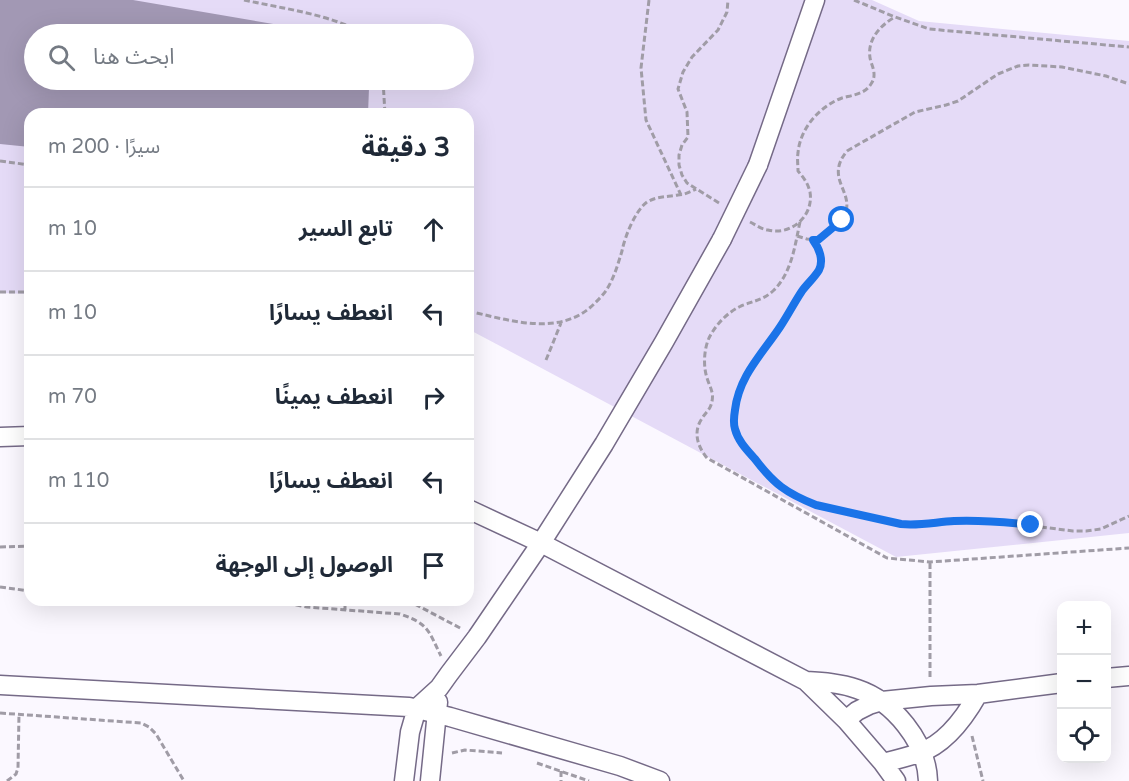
<!DOCTYPE html>
<html lang="ar">
<meta charset="utf-8">
<style>
:root{--surface:#fff;--page:#f6f6f7;--text:#1f2937;--muted:#747a83;--line:#e0e1e3}
body{margin:0;font-family:"Varela Round","Noto Sans Arabic",sans-serif;background:var(--page);color:var(--text);direction:rtl}
.controls{position:absolute;right:18px;bottom:18px;display:grid;overflow:hidden;border-radius:12px;box-shadow:0 6px 24px #0002}
.controls button{width:54px;height:54px;display:grid;place-items:center;padding:0;border:0;border-bottom:2px solid var(--line);background:var(--surface);color:var(--text);font:30px sans-serif}
.stop{position:absolute;width:18px;height:18px;margin:-14px;border:4px solid #1a73e8;border-radius:50%;background:#fff}
.stop.end{background:#1a73e8;border-color:#fff;box-shadow:0 2px 6px #0008}
.list{margin:0;padding:0;list-style:none}
h2{display:flex;justify-content:space-between;align-items:center;height:78px;margin:0;padding:0 24px;font-size:26px}
h2 small{font-size:20px;font-weight:400;color:var(--muted)}
.list li{display:grid;grid-template-columns:39px 1fr auto;gap:18px;align-items:center;box-sizing:border-box;height:84px;padding:0 24px;border-top:2px solid var(--line)}
.list b{display:block;font-size:22px;white-space:nowrap}
.list em{font-size:20px;font-style:normal;color:var(--muted)}
.icon{flex:none;width:33px;height:33px;fill:none;stroke:currentColor;stroke-width:2;stroke-linecap:round;stroke-linejoin:round}
.map{position:relative;flex:none;width:1129px;height:781px;overflow:hidden;direction:ltr}
.search{position:absolute;background:var(--surface);box-shadow:0 6px 24px #0002;left:24px;top:24px;width:450px;height:66px;display:flex;align-items:center;gap:15px;box-sizing:border-box;padding:0 21px;border-radius:33px;color:var(--muted);font-size:22px}
.panel{position:absolute;background:var(--surface);box-shadow:0 6px 24px #0002;left:24px;top:108px;width:450px;height:498px;border-radius:18px;direction:rtl}
.map>svg:first-child{display:block}
.green{fill:#e5dbf7;fill-rule:evenodd}
.water{fill:#a298b4}
.lines{fill:none;stroke-linecap:round;stroke-linejoin:round}
.minor-casing{stroke:#756a87;stroke-width:21}
.path{stroke:#a09ca6;stroke-width:3;stroke-dasharray:6 3;stroke-linecap:butt}
.minor{stroke:#fff;stroke-width:18}
.minor-bridge-casing{stroke:#756a87;stroke-width:21;stroke-linecap:butt}
.minor-bridge{stroke:#fff;stroke-width:18}
.route{stroke:#1a73e8;stroke-width:8}
</style>
<div class="map">
<svg width="1129" height="781" viewBox="0 0 1129 781">
<rect width="100%" height="100%" fill="#fbf8ff"/>
<path class="green" d="M0 0H872L919 21 1129 41V533L896 557 468 329V114H30V294L0 293ZM34 34H464V80H34Z"/>
<path class="water" d="M0 0H133L332 34H34V80H367L369 88 368 114H30V147L0 144Z"/>
<g class="lines">
<g class="minor-casing">
<path id="minor" d="M758 165 815 0
M0 437 30 436
M468 509 541 543 806 681 846 720 883 763 896 781
M1106 678 1129 676
M806 681C823 682 840 683 857 689 893 701 927 742 928 781
M0 685 409 707 450 717 620 766 660 781
M846 720 857 711 869 705 882 701 931 696 978 694 1062 683
M883 763C895 760 907 757 919 753 946 744 965 717 978 694
M404 781 410 732 417 708 439 688 449 674 477 637 541 543 604 444 664 342 722 239
M430 781 438 702"/>
</g>
<path class="path" d="M244 0C285 9 329 14 365 34
M649 0 641 68 646 120 681 195
M854 0 895 17 929 29 1129 47
M383 80 385 114
M0 161 30 165
M719 203 687 183 682 175 679 165V155L682 145 688 137 687 112 678 89 683 72 692 57 718 30 727 12 728 0
M750 222C756 225 761 229 768 230 791 236 814 216 810 192 808 183 803 177 798 171 798 165 797 159 798 153 800 128 820 106 842 98 853 95 865 94 871 84 876 77 874 70 871 62 865 42 879 26 895 17
M800 222C795 245 792 272 774 290 764 300 753 301 741 306 728 312 716 324 709 338 704 349 703 366 707 378 710 388 715 393 711 405 709 411 704 414 701 420 693 433 698 447 707 458L887 558 930 562 1129 548
M797 236 807 239 818 240C826 233 837 227 843 218 858 193 823 180 847 151L915 112 946 105 958 101 998 74 1018 66 1029 65 1062 67 1106 76 1129 84
M813 240 817 246 820 253 821 260 819 270 802 291 781 326 753 363 745 376 739 390 736 402 734 422 735 428 740 441 769 477 790 493 816 505 901 524H925L955 521 1002 522 1073 531H1086L1101 529 1129 516
M0 292H30
M468 311C509 320 561 338 595 303 599 299 604 294 607 289 614 278 618 264 622 251 625 236 635 211 647 202 657 196 667 197 678 195 684 195 690 192 696 189
M546 360 561 323
M0 547 30 546
M930 563V679
M0 587 30 591
M269 600 307 607 400 614C429 624 428 630 441 656
M407 600 462 629
M345 610V600
M0 713 141 723 149 727 156 734 184 781
M972 736 983 781
M452 753 465 750 502 753
M537 763 589 781
M561 771V781
M7 781 16 774 18 768 19 714"/>
<use href="#minor" class="minor"/>
<g class="minor-bridge-casing">
<path id="minor-bridge" d="M722 239 758 165"/>
</g>
<use href="#minor-bridge" class="minor-bridge"/>
</g>
<g class="lines">
<path class="route" d="M842 220 818 240H813C819 248 824 260 819 270 815 277 807 284 802 291 794 303 788 315 780 327 762 354 739 376 735 410 734 416 733 423 735 429 738 441 747 450 755 459 774 484 786 493 816 505L901 524C919 526 936 522 954 521 980 520 1005 522 1031 525"/>
</g>
</svg>
<div class="controls">
<button>+</button>
<button>−</button>
<button><svg class="icon" aria-label="locate" viewBox="0 0 24 24"><circle cx="12" cy="12" r="6"/><path d="M12 2v4M12 18v4M2 12h4M18 12h4"/></svg></button>
</div>
<div class="stop" style="left:842px;top:220px"></div>
<div class="stop end" style="left:1031px;top:525px"></div>
<div class="search"><svg class="icon" aria-label="search" viewBox="0 0 24 24"><circle cx="10" cy="10" r="6"/><path d="M15 15l6 6"/></svg>ابحث هنا</div>
<section class="panel">
<h2>3 دقيقة<small>سيرًا · 200 m</small></h2>
<ul class="list">
<li><svg class="icon" aria-label="ahead" viewBox="0 0 24 24"><path d="M12 20V5M6 11l6-6 6 6"/></svg><div><b>تابع السير</b></div><em>10 m</em></li>
<li><svg class="icon" aria-label="left" viewBox="0 0 24 24"><path d="M17 20v-9H6M10 6l-5 5 5 5"/></svg><div><b>انعطف يسارًا</b></div><em>10 m</em></li>
<li><svg class="icon" aria-label="right" viewBox="0 0 24 24"><path d="M7 20v-9h11M14 6l5 5-5 5"/></svg><div><b>انعطف يمينًا</b></div><em>70 m</em></li>
<li><svg class="icon" aria-label="left" viewBox="0 0 24 24"><path d="M17 20v-9H6M10 6l-5 5 5 5"/></svg><div><b>انعطف يسارًا</b></div><em>110 m</em></li>
<li><svg class="icon" aria-label="arrive" viewBox="0 0 24 24"><path d="M6 21V4h12l-3 4 3 4H6"/></svg><div><b>الوصول إلى الوجهة</b></div></li>
</ul>
</section>
</div>
